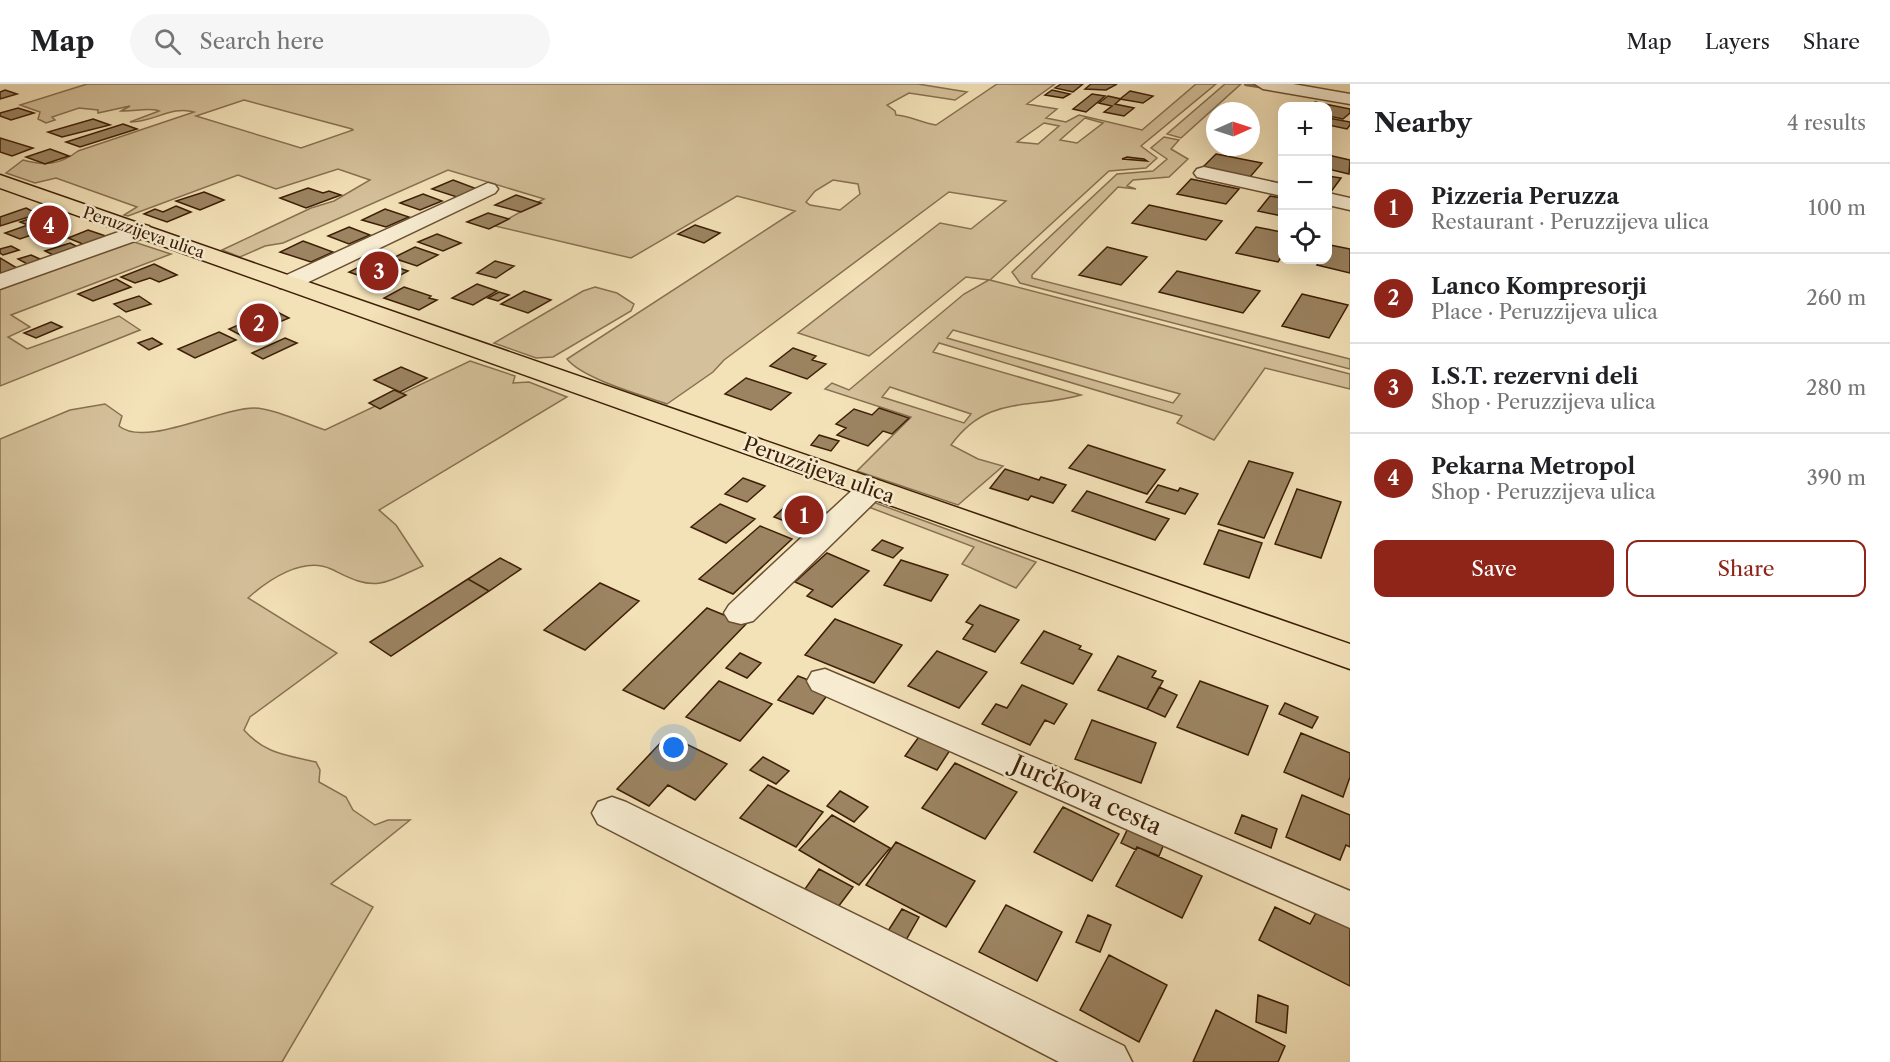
<!DOCTYPE html>
<meta charset="utf-8">
<style>
:root{--surface:#fff;--page:#f6f6f6;--text:#202124;--muted:#757577;--line:#e0e0e0;--accent:#8f2418}
body{margin:0;font-family:"Libre Caslon Text",serif;background:var(--page);color:var(--text)}
.controls{position:absolute;right:18px;top:18px;display:grid;overflow:hidden;border-radius:12px;box-shadow:0 6px 24px #0002}
.controls button{width:54px;height:54px;display:grid;place-items:center;padding:0;border:0;border-bottom:2px solid var(--line);background:var(--surface);color:var(--text);font:30px sans-serif}
.compass{position:absolute;left:1206px;top:18px;width:54px;height:54px;border-radius:50%;background:var(--surface);box-shadow:0 6px 24px #0002;rotate:87deg}
.you{position:absolute;left:674px;top:664px;width:21px;height:21px;margin:-15px;border:4px solid #fff;border-radius:50%;background:#1a73e8;box-shadow:0 0 0 9px #1a73e833}
.badge{display:grid;place-items:center;width:39px;height:39px;border-radius:50%;background:var(--accent);color:#fff;font-size:20px;font-weight:700}
.pin{position:absolute;translate:-50% -50%;border:3px solid #fff;box-shadow:0 2px 6px #0006}
.list{margin:0;padding:0;list-style:none}
h2{display:flex;justify-content:space-between;align-items:center;height:78px;margin:0;padding:0 24px;font-size:26px}
h2 small{font-size:20px;font-weight:400;color:var(--muted)}
.list li{display:grid;grid-template-columns:39px 1fr auto;gap:18px;align-items:center;box-sizing:border-box;height:90px;padding:0 24px;border-top:2px solid var(--line)}
.list b{display:block;font-size:22px;white-space:nowrap}
.list p{margin:0;font-size:20px;white-space:nowrap;color:var(--muted)}
.list em{font-size:20px;font-style:normal;color:var(--muted)}
.actions{display:flex;gap:12px;padding:18px 24px}
.actions a{flex:1;padding:14px 0;border:2px solid var(--accent);border-radius:12px;text-align:center;font-size:21px;color:var(--accent)}
.actions .main{background:var(--accent);color:#fff}
.icon{flex:none;width:33px;height:33px;fill:none;stroke:currentColor;stroke-width:2;stroke-linecap:round;stroke-linejoin:round}
.map{position:relative;flex:none;width:1350px;height:978px;overflow:hidden}
header{display:flex;align-items:center;gap:36px;box-sizing:border-box;height:84px;padding:0 30px;background:var(--surface);border-bottom:2px solid var(--line)}
header strong{font-size:28px}
nav{display:flex;gap:33px;margin-inline-start:auto;font-size:21px}
.search{width:420px;height:54px;background:var(--page);display:flex;align-items:center;gap:15px;box-sizing:border-box;padding:0 21px;border-radius:33px;color:var(--muted);font-size:22px}
main{display:flex}
aside{flex:1;background:var(--surface)}
.map>svg:first-child{display:block}
.green{fill:#d4c09a;stroke:#887050;stroke-width:1.5;fill-rule:evenodd}
.lines{fill:none;stroke-linecap:round;stroke-linejoin:round}
.stream{stroke:#856c4c;stroke-width:4.5}
.building{fill:#9c8462;stroke:#3d1f05;stroke-width:1.5}
.minor-casing{stroke:#6a5032;stroke-width:3}
.major-casing{stroke:#3d1f05;stroke-width:3}
.minor{fill:#f7ecd1;fill-rule:evenodd}
.major{fill:#f3e1b8;fill-rule:evenodd}
.labels{text-anchor:middle;dominant-baseline:central;stroke-width:5;stroke-linejoin:round;paint-order:stroke}
.far-street-label{font-size:16px;fill:#3d1f05;stroke:#f7ecd1}
.street-label{font-size:20px;fill:#3d1f05;stroke:#f7ecd1}
.near-street-label{font-size:24px;fill:#3d1f05;stroke:#f7ecd1}
</style>
<header>
<strong>Map</strong>
<div class="search"><svg class="icon" aria-label="search" viewBox="0 0 24 24"><circle cx="10" cy="10" r="6"/><path d="M15 15l6 6"/></svg>Search here</div>
<nav><a>Map</a><a>Layers</a><a>Share</a></nav>
</header>
<main>
<div class="map">
<svg width="1350" height="978" viewBox="0 0 1350 978">
<rect width="100%" height="100%" fill="#f3e1b8"/>
<filter id="stains"><feTurbulence type="fractalNoise" baseFrequency=".00333" numOctaves="4"/><feColorMatrix values="0 0 0 0 .2 0 0 0 0 .09 0 0 0 0 .02 0 0 0 .5 -.17"/></filter>
<radialGradient id="worn" r=".72"><stop offset=".6" stop-color="#630" stop-opacity="0"/><stop offset="1" stop-color="#630" stop-opacity=".3"/></radialGradient>
<path class="green" d="M87 0H918L967 8 955 16 909 9 887 21 895 27 896 31C911 32 921 39 936 41L997 0H1055L1027 20 1057 25 1046 34 1066 38 1079 31 1142 46 1196 0H1216L1141 62 1157 74 1146 84 1109 87 990 196 1350 290V305L1265 284 1214 356 1177 339 1182 332 939 259 933 268 1081 311C1028 326 988 310 951 361L978 375 1003 382 958 421 857 387 911 333 825 305 832 299 849 306 964 210 989 196 966 193 869 272 798 249 940 139 971 145 1006 117 949 108 724 276 713 288 667 320C642 311 583 295 567 275L795 127 737 112 631 174 495 142 544 115 448 86 283 159 265 162 240 173 222 166 311 124 334 117 370 96 338 85 276 105 238 91 128 132 124 131 137 123 56 94 35 99 6 89 23 76C44 82 60 81 78 67L194 28C172 21 152 39 130 38L159 27C148 23 133 28 121 27L130 22 98 29V26L79 24 52 33 55 36 46 39 38 35 40 28 20 21ZM244 16 352 45 353 46 301 64 196 32ZM1085 34 1103 39 1077 59 1060 56ZM1044 39 1059 42 1038 60 1017 58ZM833 96 858 100 860 110 840 126 810 121 806 118 815 107ZM953 246 1180 310 1173 319 947 254ZM890 303 971 330 964 339 882 313Z
M1225 0H1241L1181 54 1167 50Z
M1164 53 1179 56 1171 65 1188 75 1169 93 1133 96 1127 102 1136 105 1118 103 1032 191V194L1350 275V285L1020 199 1012 188 1117 90 1153 87 1167 75 1151 64Z
M128 156 171 170 11 231 30 243 8 253 27 265 119 232 140 246 0 302V200Z
M595 203 617 209 634 220 631 227 553 273 536 274 494 259 583 207Z
M470 277 515 292 513 299 529 298 567 313 379 426 396 441 423 482C410 487 394 497 380 499 362 502 346 492 331 485 303 472 268 496 248 514L337 569 250 633 244 646C265 670 287 671 316 678L320 686 319 698 346 713 353 726 375 741 388 736H410L331 800 373 823 282 978H0V355L70 326 105 320 122 332 119 342C145 364 220 324 254 324 273 324 306 340 325 346Z
M873 418 1036 478 1016 504 962 480 974 463 866 422Z"/>
<g class="lines">
<path class="stream" d="M1246 0 1266 3"/>
</g>
<path class="building" d="M1061 0H1083L1073 8 1055 4Z
M1091 0H1117L1106 6 1085 5Z
M5 6 17 10 0 15V8Z
M1052 6 1070 10 1063 14 1045 11Z
M1130 7 1153 12 1143 19 1120 15Z
M1092 10 1105 12 1086 28 1073 25Z
M1108 12 1121 15 1115 20 1134 24 1124 32 1104 28 1112 22 1099 19Z
M1315 18 1350 25V29L1343 35 1328 32V22H1311Z
M18 24 34 29 11 36 0 32V29Z
M1328 34 1350 38V41L1347 45 1328 41Z
M93 35 110 41 62 53 48 48Z
M123 40 137 45 80 63 66 58Z
M0 54 33 64 12 72 0 68Z
M50 65 69 72 45 80 26 73Z
M1216 70 1262 79 1250 93 1203 83Z
M1328 71 1350 76 1349 90 1328 85Z
M1127 73 1144 75 1147 77 1122 75Z
M1328 92 1341 94 1330 109 1328 108Z
M1191 95 1239 105 1226 120 1177 110Z
M453 96 477 105 457 113 432 105Z
M308 104 323 109 329 107 341 111 306 124 280 114Z
M204 108 224 116 200 126 176 117Z
M423 110 442 117 420 126 400 119Z
M516 111 541 119 521 128 495 121Z
M1270 112 1282 114V132L1258 127Z
M1149 121 1222 137 1206 156 1132 139Z
M176 122 191 128 167 138 144 130 155 125 163 128Z
M26 124 38 130 0 142V133Z
M385 125 409 133 386 143 362 136Z
M488 129 509 135 489 145 467 138Z
M37 132 60 141 20 155 5 149 28 141 20 138Z
M695 141 720 149 704 159 678 150Z
M349 143 370 151 349 160 328 152Z
M1256 143 1282 148V172L1278 178 1236 169Z
M88 146 106 152 85 161 68 154Z
M437 150 461 159 443 167 418 158Z
M303 157 333 168 311 178 280 168Z
M70 159 80 164 55 172 45 167Z
M1330 161 1350 165V189L1317 181 1321 176H1328Z
M11 162 19 166 3 171 0 169V165Z
M415 163 438 171 417 182 393 174Z
M1107 163 1147 173 1121 201 1079 191Z
M31 171 42 176 29 181 18 175Z
M0 174 17 184 0 190Z
M373 176 408 187 384 200 349 188Z
M495 177 514 182 496 194 477 189Z
M154 180 177 191 159 198 150 194 135 199 121 193Z
M1177 187 1260 207 1243 229 1159 208Z
M116 195 131 203 93 217 78 210Z
M477 200 497 207 473 221 452 214Z
M404 203 431 212 429 214 437 216 419 226 384 214Z
M524 207 551 216 528 229 501 220Z
M499 208 509 211 498 217 488 214Z
M1302 210 1348 221 1329 254 1282 242Z
M139 212 151 220 126 228 114 220Z
M273 226 289 234 244 253 229 245Z
M51 238 62 243 36 254 24 249Z
M219 248 236 256 195 274 178 265Z
M152 254 162 260 149 266 138 259Z
M285 254 297 259 263 275 252 269Z
M793 264 816 272 812 276 826 280 807 295 770 282Z
M401 283 427 294 400 308 374 296Z
M746 294 791 309 771 326 725 310Z
M394 306 406 311 380 325 369 319Z
M879 324 909 334 892 350 883 347 868 362 837 351 846 344 836 340 854 325 872 331Z
M819 351 839 357 831 367 811 361Z
M1088 361 1165 386 1147 410 1069 384Z
M1249 377 1293 389 1264 454 1218 440Z
M1005 385 1039 396 1041 393 1066 401 1053 419 1031 412 1028 416 990 404Z
M743 394 765 402 747 418 725 410Z
M1158 401 1178 407 1180 404 1198 410 1185 430 1146 418Z
M1297 405 1341 418 1321 474 1275 460Z
M1087 407 1169 435 1155 456 1072 427Z
M792 416 834 431 817 449 774 433Z
M720 420 755 435 726 459 691 443Z
M760 442 792 455 733 510 699 495Z
M1219 446 1262 459 1249 494 1204 480Z
M882 456 903 464 893 474 872 466Z
M827 469 869 487 832 523 807 512 813 506 795 498Z
M500 474 521 485 489 507 468 495Z
M901 476 948 491 931 517 884 501Z
M468 495 489 507 391 572 370 558Z
M600 499 639 517 585 566 544 546Z
M980 521 1019 536 995 568 963 555 973 541 966 538Z
M707 524 746 540 664 625 623 606Z
M835 535 902 561 874 599 805 571Z
M1044 547 1081 562 1079 565 1092 570 1073 600 1021 579Z
M937 567 987 588 959 624 908 602Z
M740 569 761 579 747 594 726 584Z
M1118 572 1156 587 1152 593 1163 597 1147 625 1098 606Z
M798 592 832 605 813 630 778 616Z
M719 597 772 620 740 657 686 633Z
M1200 597 1268 622 1248 671 1177 643Z
M1022 601 1067 620 1054 640 1045 636 1030 661 982 640 996 620 1007 624Z
M1159 603 1177 611 1165 633 1147 625Z
M1285 619 1318 633 1312 644 1279 630Z
M1092 636 1156 659 1141 699 1075 675Z
M1301 649 1350 669V693L1343 713 1284 688Z
M921 650 952 663 937 686 905 672Z
M668 651 727 680 695 716 668 701 649 722 617 705Z
M763 673 789 687 776 700 750 686Z
M955 679 1017 708 985 755 922 724Z
M768 701 823 728 796 763 740 734Z
M840 707 868 723 854 738 827 722Z
M1302 711 1350 731V763L1346 761 1340 776 1286 753Z
M1063 723 1119 750 1092 797 1034 768Z
M832 731 890 764 859 801 799 766Z
M1242 731 1277 745 1271 764 1235 749Z
M1130 740 1166 755 1159 772 1137 763 1136 766 1121 759Z
M896 758 975 797 946 843 866 801Z
M1137 763 1202 792 1182 834 1116 802Z
M819 785 853 803 838 823 805 805Z
M1006 821 1062 848 1037 897 979 868Z
M1275 823 1310 840 1317 827 1350 843V902L1259 856Z
M902 825 919 833 906 856 888 847Z
M1088 831 1111 841 1100 868 1076 858Z
M1109 871 1167 901 1139 958 1080 926Z
M1258 911 1288 922 1286 949 1256 938Z
M1216 926 1285 962 1278 978H1193Z"/>
<g class="lines">
<g class="minor-casing">
<path id="minor" d="M1255 0H1293L1350 10V20L1263 5Z
M1204 83 1282 100V112L1197 93 1194 89 1197 85Z
M488 99 495 101 498 105 495 109 296 204H280L276 199 280 194Z
M1328 109 1350 114V126L1328 121Z
M141 140 149 142 152 147 149 152 0 205V190Z
M872 395 883 398 887 404 883 410 753 537 741 540 729 537 724 529 729 521 861 398Z
M825 585 1350 807V844L812 606 807 597 812 588Z
M612 713 626 718 1124 962 1132 978H1059L598 740 592 729 598 718Z"/>
</g>
<g class="major-casing">
<path id="major" d="M0 91 1350 560V585L0 104Z"/>
</g>
<use href="#minor" class="minor"/>
<use href="#major" class="major"/>
</g>
<g class="labels">
<g class="far-street-label">
<text transform="translate(144 148) rotate(19)">Peruzzijeva ulica</text>
</g>
<g class="street-label">
<text transform="translate(819 386) rotate(20)">Peruzzijeva ulica</text>
</g>
<g class="near-street-label">
<text transform="translate(1087 711) rotate(24)">Jurčkova cesta</text>
</g>
</g>
<rect width="100%" height="100%" filter="url(#stains)"/>
<rect width="100%" height="100%" fill="url(#worn)"/>
</svg>
<div class="controls">
<button>+</button>
<button>−</button>
<button><svg class="icon" aria-label="locate" viewBox="0 0 24 24"><circle cx="12" cy="12" r="6"/><path d="M12 2v4M12 18v4M2 12h4M18 12h4"/></svg></button>
</div>
<svg class="compass" viewBox="-18 -18 36 36"><path d="M0-13l5 13h-10z" fill="#e53935"/><path d="M0 13l5-13h-10z" fill="#757577"/></svg>
<div class="you"></div>
<div class="pin badge" style="left:804px;top:431px">1</div>
<div class="pin badge" style="left:259px;top:239px">2</div>
<div class="pin badge" style="left:379px;top:187px">3</div>
<div class="pin badge" style="left:49px;top:141px">4</div>
</div>
<aside>
<h2>Nearby<small>4 results</small></h2>
<ul class="list">
<li><span class="badge">1</span><div><b>Pizzeria Peruzza</b><p>Restaurant · Peruzzijeva ulica</p></div><em>100 m</em></li>
<li><span class="badge">2</span><div><b>Lanco Kompresorji</b><p>Place · Peruzzijeva ulica</p></div><em>260 m</em></li>
<li><span class="badge">3</span><div><b>I.S.T. rezervni deli</b><p>Shop · Peruzzijeva ulica</p></div><em>280 m</em></li>
<li><span class="badge">4</span><div><b>Pekarna Metropol</b><p>Shop · Peruzzijeva ulica</p></div><em>390 m</em></li>
</ul>
<div class="actions"><a class="main">Save</a><a>Share</a></div>
</aside>
</main>
